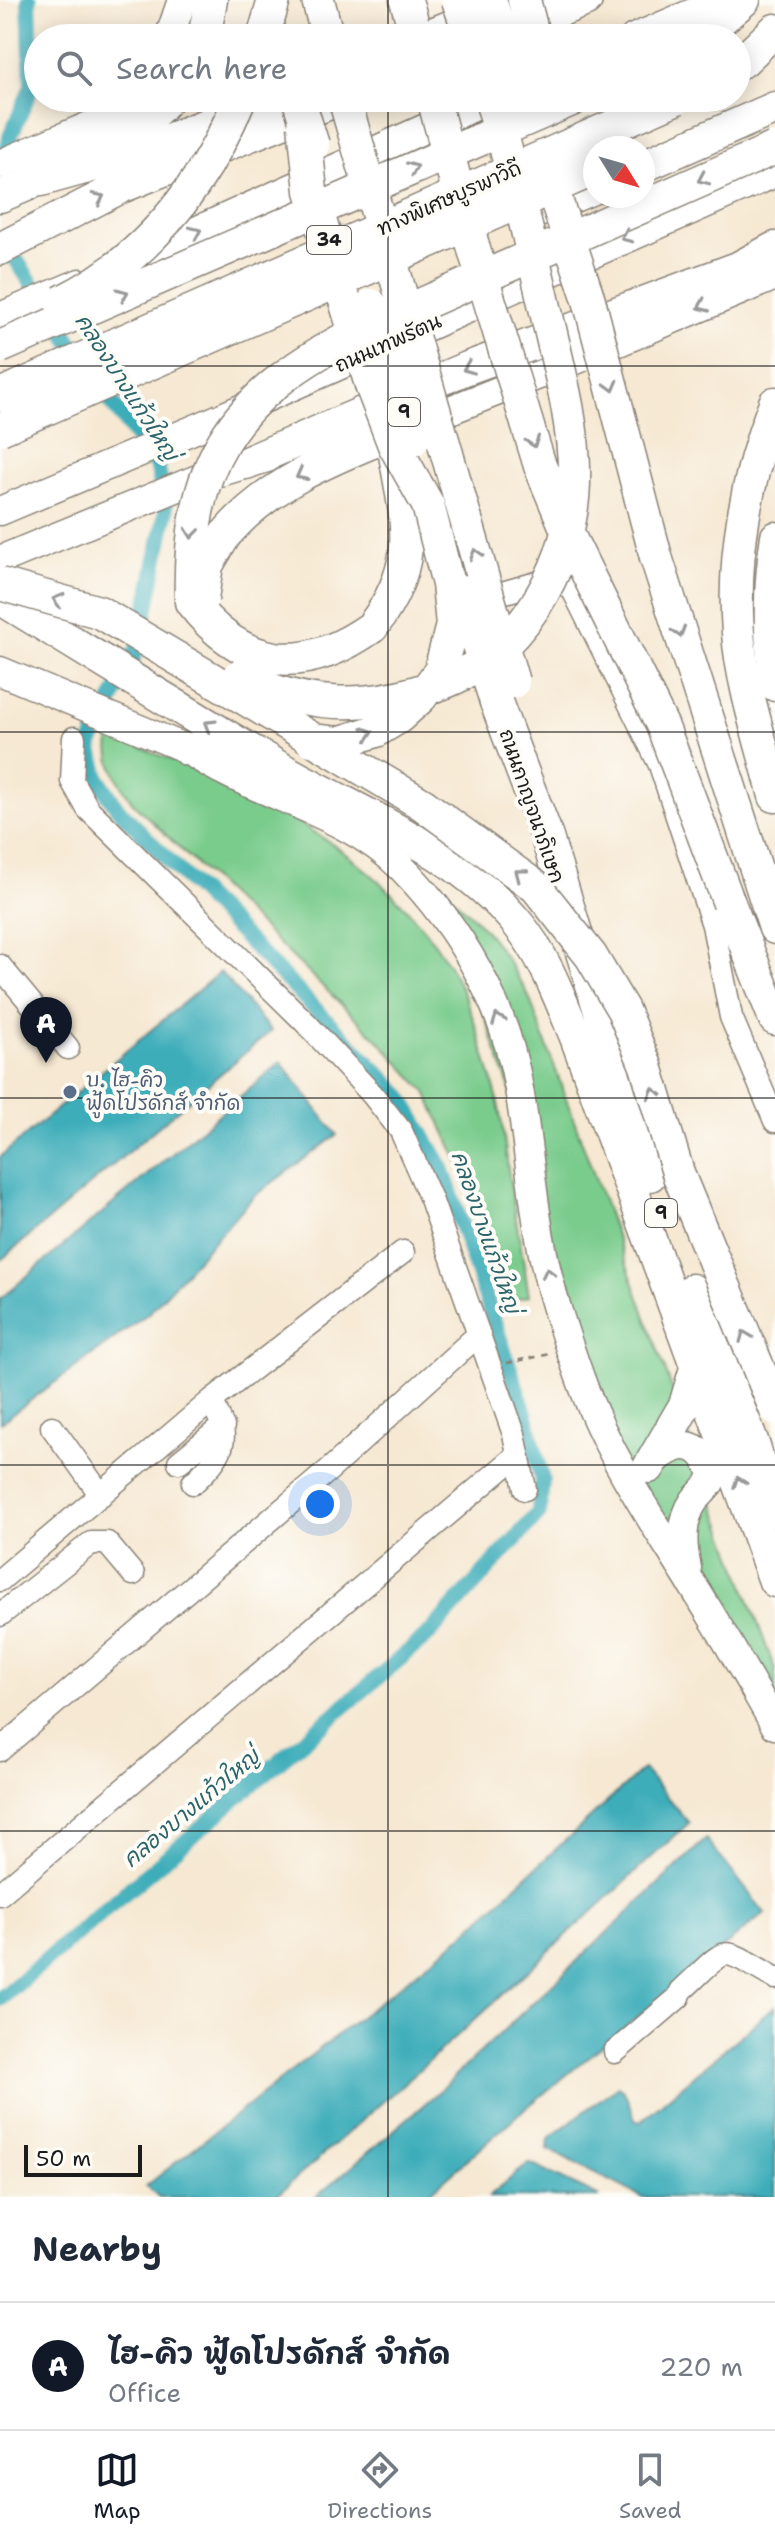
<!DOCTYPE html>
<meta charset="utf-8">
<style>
:root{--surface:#fff;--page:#f6f6f7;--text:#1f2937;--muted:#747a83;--line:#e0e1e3;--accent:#111827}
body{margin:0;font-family:"Shantell Sans","Playpen Sans Thai",sans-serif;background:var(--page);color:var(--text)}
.compass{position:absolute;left:583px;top:136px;width:72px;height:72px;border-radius:50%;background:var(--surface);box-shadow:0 4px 20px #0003;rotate:127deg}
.scale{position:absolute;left:24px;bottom:20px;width:118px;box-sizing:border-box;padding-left:8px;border:4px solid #1c1c1c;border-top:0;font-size:22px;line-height:28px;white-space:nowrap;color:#1c1c1c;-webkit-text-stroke:6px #fdfcf7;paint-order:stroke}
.you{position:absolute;left:320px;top:1504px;width:28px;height:28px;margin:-20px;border:6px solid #fff;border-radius:50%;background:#1a73e8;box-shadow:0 0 0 12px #1a73e833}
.badge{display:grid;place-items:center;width:52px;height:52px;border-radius:50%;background:var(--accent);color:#fff;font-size:26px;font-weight:700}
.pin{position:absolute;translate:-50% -66px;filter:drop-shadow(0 2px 4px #0008)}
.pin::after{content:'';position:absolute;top:42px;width:28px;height:24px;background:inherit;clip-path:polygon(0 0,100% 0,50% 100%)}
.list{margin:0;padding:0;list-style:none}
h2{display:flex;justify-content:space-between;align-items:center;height:104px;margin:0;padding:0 32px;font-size:34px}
h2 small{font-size:26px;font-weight:400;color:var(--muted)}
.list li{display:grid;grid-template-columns:52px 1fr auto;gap:24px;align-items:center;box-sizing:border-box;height:128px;padding:0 32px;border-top:2px solid var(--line)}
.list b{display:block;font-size:30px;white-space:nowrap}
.list p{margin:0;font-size:26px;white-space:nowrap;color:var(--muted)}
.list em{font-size:26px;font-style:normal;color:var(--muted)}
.icon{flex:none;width:44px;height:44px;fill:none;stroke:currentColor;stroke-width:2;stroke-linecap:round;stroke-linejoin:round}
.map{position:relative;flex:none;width:775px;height:2197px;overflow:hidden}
.search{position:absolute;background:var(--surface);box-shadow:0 4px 20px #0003;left:24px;right:24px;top:24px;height:88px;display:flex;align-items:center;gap:20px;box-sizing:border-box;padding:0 28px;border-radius:44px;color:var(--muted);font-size:30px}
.sheet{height:232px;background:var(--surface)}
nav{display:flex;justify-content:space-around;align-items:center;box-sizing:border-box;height:112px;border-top:2px solid var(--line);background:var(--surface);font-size:22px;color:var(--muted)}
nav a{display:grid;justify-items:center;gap:4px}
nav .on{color:var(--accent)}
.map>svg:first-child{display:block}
.green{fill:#7acc8d;stroke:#4b7454;stroke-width:2}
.water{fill:#3dadba;stroke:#2c646b;stroke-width:2}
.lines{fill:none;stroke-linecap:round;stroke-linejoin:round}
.canal{stroke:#3dadba;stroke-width:16}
.minor-casing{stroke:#898277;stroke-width:25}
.major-casing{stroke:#898277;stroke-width:31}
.highway-casing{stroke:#898277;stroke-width:35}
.path{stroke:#898277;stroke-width:3;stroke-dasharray:6 6;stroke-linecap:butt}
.minor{stroke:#fff;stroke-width:22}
.major{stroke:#fff;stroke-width:28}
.highway{stroke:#fff;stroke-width:32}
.highway-bridge-casing{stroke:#898277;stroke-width:35;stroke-linecap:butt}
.highway-bridge{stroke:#fff;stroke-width:32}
.oneway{stroke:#999}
.grid{fill:none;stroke:#1c1c1c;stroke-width:2;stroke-opacity:0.55}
.service-dot{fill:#5c6f8a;stroke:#fdfcf7;stroke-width:3}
.labels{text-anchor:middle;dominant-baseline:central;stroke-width:8;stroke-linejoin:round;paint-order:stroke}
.shield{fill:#fdfcf7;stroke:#605f5e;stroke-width:2}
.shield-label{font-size:18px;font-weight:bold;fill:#1c1c1c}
.street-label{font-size:20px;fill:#1c1c1c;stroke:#fdfcf7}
.service-label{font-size:20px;fill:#4e5e75;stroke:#fdfcf7;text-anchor:start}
.water-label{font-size:22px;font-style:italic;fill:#2c646b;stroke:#fdfcf7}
</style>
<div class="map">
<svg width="775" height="2197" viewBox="0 0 775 2197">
<rect width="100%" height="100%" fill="#fdfcf7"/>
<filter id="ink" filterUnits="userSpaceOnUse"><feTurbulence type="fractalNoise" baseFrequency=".0125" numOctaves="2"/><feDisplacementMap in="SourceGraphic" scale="16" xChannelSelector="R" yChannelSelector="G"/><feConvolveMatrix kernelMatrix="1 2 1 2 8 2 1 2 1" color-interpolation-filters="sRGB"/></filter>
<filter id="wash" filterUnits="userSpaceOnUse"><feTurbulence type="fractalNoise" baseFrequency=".006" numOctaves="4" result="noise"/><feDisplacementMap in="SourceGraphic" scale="32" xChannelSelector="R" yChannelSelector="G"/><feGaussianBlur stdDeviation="1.8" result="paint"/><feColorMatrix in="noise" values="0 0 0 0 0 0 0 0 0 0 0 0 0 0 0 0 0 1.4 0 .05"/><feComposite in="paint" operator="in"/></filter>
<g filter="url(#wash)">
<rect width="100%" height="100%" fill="#f6e8d2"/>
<path class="green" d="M111 735C239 787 377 843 450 967 471 1003 482 1047 494 1086 502 1115 505 1146 509 1176 515 1216 523 1256 529 1296L502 1302 466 1177 426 1092 376 1038 132 802C118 780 104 761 111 735Z
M420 870C474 914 495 935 529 997L775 1670V1738L576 1385 512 1095 465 960Z"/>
<path class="water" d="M220 972 271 1031 0 1261V1157Z
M281 1062 337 1135 253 1197 150 1312 0 1423V1299Z
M643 1769 689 1823 447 2045 275 2197H159L146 2186 456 1941Z
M706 1839 765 1913 514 2118 425 2197H316L436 2094Z
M775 2006V2197H642L548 2149 549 2138 618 2086 624 2090 635 2119 641 2121Z
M529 2163 600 2197H488Z"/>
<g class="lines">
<path class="canal" d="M4 165 10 137 32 86 29 0
M5 243 85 364
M0 1999 429 1634 539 1513 542 1480 526 1416 442 1168 400 1095 117 808 98 778 90 746 140 643 166 512 158 468 98 383"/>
</g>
</g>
<g filter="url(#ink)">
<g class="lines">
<g class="minor-casing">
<path id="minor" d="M502 593 561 576 574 592 660 765 713 925 731 1017 775 1121
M74 738 72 781 88 809 305 1022 372 1094 401 1131 431 1199 514 1434 525 1489
M0 966 68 1048
M52 1427 101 1495
M179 1462 223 1426
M193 1483C222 1456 234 1439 211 1401
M0 1580 211 1401 403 1252
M0 1615 91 1543H107L133 1574
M0 1750 329 1470 478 1335
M0 1894 514 1458 519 1457
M615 2052 679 1997 681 1991C732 1944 716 1945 775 1978"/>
</g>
<g class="major-casing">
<path id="major" d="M169 38 182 0
M634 38 723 0
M0 164 101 121 124 98
M129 261 493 98
M0 317 80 283
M415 419 450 410 559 367 775 276
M0 511 202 426 775 173
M775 536C767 587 766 636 775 687
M0 560 200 478 267 458
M0 671 187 749C253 796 344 809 402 868 460 927 506 1007 519 1089 530 1152 533 1217 549 1280 558 1315 570 1350 582 1383 608 1455 652 1520 692 1584 721 1630 748 1677 775 1725
M648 1468C662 1451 689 1434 705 1458 708 1463 713 1470 712 1476 711 1486 700 1493 694 1501 680 1521 682 1546 687 1568"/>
</g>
<g class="highway-casing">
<path id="highway" d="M318 0 328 38
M406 0 417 38
M505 32 586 0
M204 38 211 0
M263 38 274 0
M423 38 514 0
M700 38 744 0
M743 61 775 30
M643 166 775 108
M41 180 128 156 273 98
M0 196C41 180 143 131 168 98
M531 214 595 187
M0 249 121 187 342 98
M775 403C747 475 732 555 738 633 742 685 762 745 775 796
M246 463 462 370 738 268 775 248
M225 535C273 478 346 453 413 425
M656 557 775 928
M0 598C92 654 183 711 275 765 358 814 455 847 518 924 545 956 560 999 576 1037L775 1581
M372 627C421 562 407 524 394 449
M496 702 545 831 650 1175
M187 749 262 776
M729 903 775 1019
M692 1290 752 1441 775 1511
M649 1467 685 1405 697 1365"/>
</g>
<path class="path" d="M507 1363 550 1354"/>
<use href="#minor" class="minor"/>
<use href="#major" class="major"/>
<use href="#highway" class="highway"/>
<g class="highway-bridge-casing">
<path id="highway-bridge" d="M458 0 471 38
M490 0 502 38
M524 0 534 38
M298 98 313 145
M344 98 513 682
M433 98 475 253 540 466 571 540 662 725 729 903
M304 125 311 191 372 388 394 445 428 505 448 584 452 625 440 671 421 697 399 717 376 731 338 743 311 740
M546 169 589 300 656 557
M61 302C148 259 204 186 240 98
M371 305 413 440
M0 347 576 98
M0 395 677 98
M0 429 595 169
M0 584 99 612 422 804 536 887 591 956 623 1010 646 1066 679 1176 775 1408
M461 591 496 702
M202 599 207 565 225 535
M372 627C303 676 243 669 191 602 187 465 229 399 350 336L775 148
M239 676C303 708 366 710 432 687 475 673 510 645 535 606 601 503 569 414 544 303 528 234 513 166 490 98"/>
</g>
<use href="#highway-bridge" class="highway-bridge"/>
</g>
<defs><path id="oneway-chevron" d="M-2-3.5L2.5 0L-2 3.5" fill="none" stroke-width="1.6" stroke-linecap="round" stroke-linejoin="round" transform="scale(2)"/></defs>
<g class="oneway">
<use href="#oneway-chevron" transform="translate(413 168) rotate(-23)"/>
<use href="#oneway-chevron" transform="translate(703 179) rotate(156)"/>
<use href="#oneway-chevron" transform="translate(99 198) rotate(-27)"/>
<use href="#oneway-chevron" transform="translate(196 232) rotate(-24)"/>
<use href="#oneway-chevron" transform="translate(626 237) rotate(156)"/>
<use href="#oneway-chevron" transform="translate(123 294) rotate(-23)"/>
<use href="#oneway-chevron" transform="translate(703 306) rotate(157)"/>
<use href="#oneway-chevron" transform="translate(468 368) rotate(158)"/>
<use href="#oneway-chevron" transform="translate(612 386) rotate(75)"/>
<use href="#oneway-chevron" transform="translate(533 442) rotate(73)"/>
<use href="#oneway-chevron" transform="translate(301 475) rotate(152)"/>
<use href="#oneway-chevron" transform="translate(192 533) rotate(96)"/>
<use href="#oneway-chevron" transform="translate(476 554) rotate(-107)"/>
<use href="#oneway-chevron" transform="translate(58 600) rotate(-164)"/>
<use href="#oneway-chevron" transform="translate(679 632) rotate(73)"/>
<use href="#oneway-chevron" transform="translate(209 725) rotate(-149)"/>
<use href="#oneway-chevron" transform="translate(368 733) rotate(-20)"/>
<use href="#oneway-chevron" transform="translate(520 874) rotate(-142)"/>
<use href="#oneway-chevron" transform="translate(498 1019) rotate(-111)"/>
<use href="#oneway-chevron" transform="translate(654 1093) rotate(-107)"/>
<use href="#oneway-chevron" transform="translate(548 1273) rotate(-103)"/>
<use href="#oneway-chevron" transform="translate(745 1336) rotate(-112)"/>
<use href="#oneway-chevron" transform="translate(739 1482) rotate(-110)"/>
</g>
</g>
<path class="grid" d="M388 0V38M388 98V2197M0 366H775M0 732H775M0 1098H775M0 1465H775M0 1831H775"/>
<circle class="service-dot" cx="70" cy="1092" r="8"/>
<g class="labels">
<g class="shield">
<rect x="307" y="226" width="44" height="28" rx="6"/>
<rect x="388" y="398" width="32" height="28" rx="6"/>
<rect x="645" y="1199" width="32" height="28" rx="6"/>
</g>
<g class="shield-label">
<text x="329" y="240">34</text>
<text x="404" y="412">9</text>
<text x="661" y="1213">9</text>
</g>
<g class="street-label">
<text transform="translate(449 198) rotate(-24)">ทางพิเศษบูรพาวิถี</text>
<text transform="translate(388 343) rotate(-24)">ถนนเทพรัตน</text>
<text transform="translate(532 806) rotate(71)">ถนนกาญจนาภิเษก</text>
</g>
<g class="service-label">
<text x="86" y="1080">บ. ไฮ-คิว<tspan x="86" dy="23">ฟู้ดโปรดักส์ จำกัด</tspan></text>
</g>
<g class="water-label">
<text transform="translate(127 387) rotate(57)">คลองบางแก้วใหญ่</text>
<text transform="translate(486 1232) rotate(71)">คลองบางแก้วใหญ่</text>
<text transform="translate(191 1808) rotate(-40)">คลองบางแก้วใหญ่</text>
</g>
</g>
</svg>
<svg class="compass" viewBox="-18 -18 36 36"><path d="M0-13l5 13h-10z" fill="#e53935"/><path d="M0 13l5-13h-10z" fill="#747a83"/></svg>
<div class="scale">50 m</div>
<div class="you"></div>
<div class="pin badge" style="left:46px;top:1063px">A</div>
<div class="search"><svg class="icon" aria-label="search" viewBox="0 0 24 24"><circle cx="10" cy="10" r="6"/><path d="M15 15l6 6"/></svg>Search here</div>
</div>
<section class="sheet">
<h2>Nearby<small></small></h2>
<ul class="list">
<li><span class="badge">A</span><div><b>ไฮ-คิว ฟู้ดโปรดักส์ จำกัด</b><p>Office</p></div><em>220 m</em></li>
</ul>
</section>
<nav>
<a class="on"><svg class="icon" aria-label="map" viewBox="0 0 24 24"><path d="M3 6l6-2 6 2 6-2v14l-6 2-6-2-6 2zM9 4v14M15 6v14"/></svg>Map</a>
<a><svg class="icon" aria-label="directions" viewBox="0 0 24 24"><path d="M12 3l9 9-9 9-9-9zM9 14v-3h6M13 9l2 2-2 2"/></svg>Directions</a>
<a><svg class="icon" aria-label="saved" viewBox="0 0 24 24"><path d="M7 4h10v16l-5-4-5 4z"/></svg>Saved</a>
</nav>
